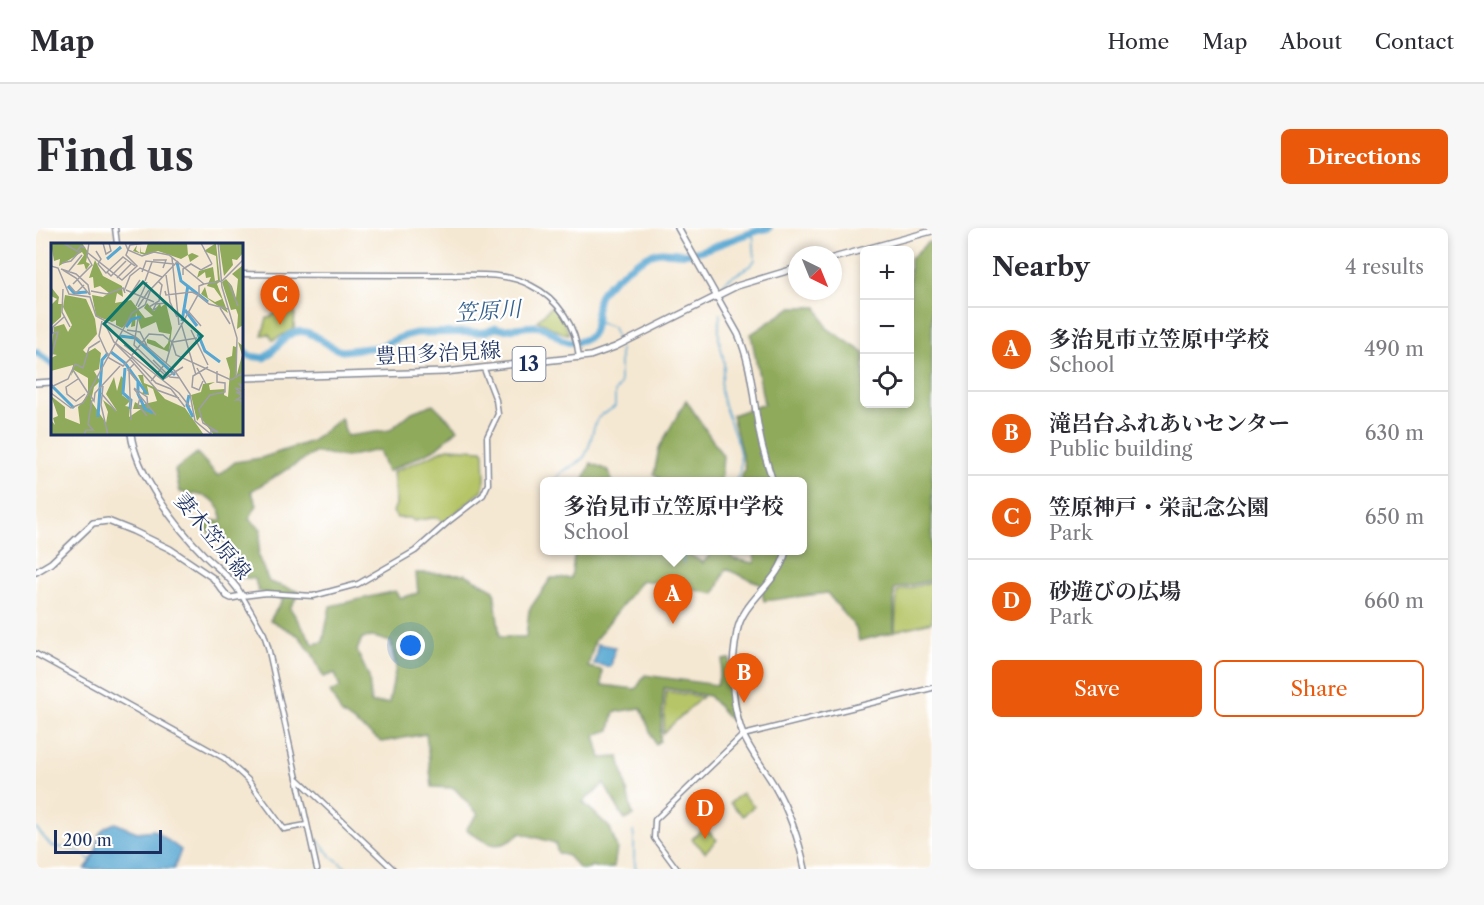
<!DOCTYPE html>
<meta charset="utf-8">
<style>
:root{--surface:#fff;--page:#f7f7f7;--text:#2b2b33;--muted:#7c7c81;--line:#e1e1e2;--accent:#ea580c}
body{margin:0;font-family:"Libre Caslon Text","Noto Serif JP",serif;background:var(--page);color:var(--text)}
.controls{position:absolute;right:18px;top:18px;display:grid;overflow:hidden;border-radius:9px;box-shadow:0 3px 9px #0003}
.controls button{width:54px;height:54px;display:grid;place-items:center;padding:0;border:0;border-bottom:2px solid var(--line);background:var(--surface);color:var(--text);font:30px sans-serif}
.compass{position:absolute;left:752px;top:18px;width:54px;height:54px;border-radius:50%;background:var(--surface);box-shadow:0 3px 9px #0003;rotate:137deg}
.scale{position:absolute;left:18px;bottom:15px;width:108px;box-sizing:border-box;padding-left:6px;border:3px solid #1b2f5e;border-top:0;font-size:16px;line-height:21px;white-space:nowrap;color:#1b2f5e;-webkit-text-stroke:4px #fff;paint-order:stroke}
.you{position:absolute;left:375px;top:418px;width:21px;height:21px;margin:-15px;border:4px solid #fff;border-radius:50%;background:#1a73e8;box-shadow:0 0 0 9px #1a73e833}
.badge{display:grid;place-items:center;width:39px;height:39px;border-radius:50%;background:var(--accent);color:#fff;font-size:20px;font-weight:700}
.pin{position:absolute;translate:-50% -50px;filter:drop-shadow(0 2px 3px #0008)}
.pin::after{content:'';position:absolute;top:32px;width:21px;height:18px;background:inherit;clip-path:polygon(0 0,100% 0,50% 100%)}
.popup{position:absolute;left:504px;top:249px;width:267px;height:78px;box-sizing:border-box;display:grid;place-content:center;border-radius:9px;background:var(--surface);filter:drop-shadow(0 2px 4px #0005);font-size:20px;white-space:nowrap;color:var(--muted)}
.popup b{font-size:22px;color:var(--text)}
.popup::after{content:'';position:absolute;left:50%;top:100%;margin-left:-12px;border:12px solid transparent;border-top-color:var(--surface)}
.list{margin:0;padding:0;list-style:none}
h2{display:flex;justify-content:space-between;align-items:center;height:78px;margin:0;padding:0 24px;font-size:26px}
h2 small{font-size:20px;font-weight:400;color:var(--muted)}
.list li{display:grid;grid-template-columns:39px 1fr auto;gap:18px;align-items:center;box-sizing:border-box;height:84px;padding:0 24px;border-top:2px solid var(--line)}
.list b{display:block;font-size:22px;white-space:nowrap}
.list p{margin:0;font-size:20px;white-space:nowrap;color:var(--muted)}
.list em{font-size:20px;font-style:normal;color:var(--muted)}
.actions{display:flex;gap:12px;padding:18px 24px}
.actions a{flex:1;padding:14px 0;border:2px solid var(--accent);border-radius:9px;text-align:center;font-size:21px;color:var(--accent)}
.actions .main{background:var(--accent);color:#fff}
.icon{flex:none;width:33px;height:33px;fill:none;stroke:currentColor;stroke-width:2;stroke-linecap:round;stroke-linejoin:round}
.map{position:relative;flex:none;width:896px;height:641px;overflow:hidden;border-radius:9px}
header{display:flex;align-items:center;gap:36px;box-sizing:border-box;height:84px;padding:0 30px;background:var(--surface);border-bottom:2px solid var(--line)}
header strong{font-size:28px}
nav{display:flex;gap:33px;margin-inline-start:auto;font-size:21px}
.intro{display:flex;align-items:center;justify-content:space-between;box-sizing:border-box;height:144px;padding:0 36px}
h1{margin:0;font-size:42px}
.button{padding:15px 27px;border-radius:9px;background:var(--accent);color:#fff;font-size:21px;font-weight:700}
main{display:flex;gap:36px;padding:0 36px}
aside{flex:1;background:var(--surface);border-radius:9px;box-shadow:0 3px 9px #0003}
.map>svg:first-child{display:block}
.green{fill:#b6c568;stroke:#687a63;stroke-width:1.5}
.forest{fill:#90aa5c;stroke:#566c5d;stroke-width:1.5;fill-rule:evenodd}
.water{fill:#58a7d2;stroke:#3a6b98;stroke-width:1.5}
.lines{fill:none;stroke-linecap:round;stroke-linejoin:round}
.stream{stroke:#58a7d2;stroke-width:1.5}
.river{stroke:#58a7d2;stroke-width:7}
.minor-casing{stroke:#888c98;stroke-width:7}
.major-casing{stroke:#888c98;stroke-width:8}
.minor{stroke:#fff;stroke-width:4}
.major{stroke:#fff;stroke-width:5}
.labels{text-anchor:middle;dominant-baseline:central;stroke-width:4.5;stroke-linejoin:round;paint-order:stroke}
.shield{fill:#fff;stroke:#5f6d8e;stroke-width:1.5}
.shield-label{font-size:20px;font-weight:bold;fill:#1b2f5e}
.street-label{font-size:21px;fill:#1b2f5e;stroke:#fff}
.water-label{font-size:22px;font-style:italic;fill:#335f8c;stroke:#fff}
.inset-river{fill:none;stroke:#58a7d2;stroke-width:3}
.inset-road{fill:none;stroke:#9e9ea4;stroke-width:1.5}
.view{fill:#0f766e;fill-opacity:0.15;stroke:#0f766e;stroke-width:3}
.inset-edge{fill:none;stroke:#1b2f5e;stroke-width:3}
</style>
<header>
<strong>Map</strong>
<nav><a>Home</a><a>Map</a><a>About</a><a>Contact</a></nav>
</header>
<div class="intro"><h1>Find us</h1><a class="button">Directions</a></div>
<main>
<div class="map">
<svg width="896" height="641" viewBox="0 0 896 641">
<rect width="100%" height="100%" fill="#fff"/>
<filter id="ink" filterUnits="userSpaceOnUse"><feTurbulence type="fractalNoise" baseFrequency=".0167" numOctaves="2"/><feDisplacementMap in="SourceGraphic" scale="12" xChannelSelector="R" yChannelSelector="G"/><feConvolveMatrix kernelMatrix="1 2 1 2 8 2 1 2 1" color-interpolation-filters="sRGB"/></filter>
<filter id="wash" filterUnits="userSpaceOnUse"><feTurbulence type="fractalNoise" baseFrequency=".008" numOctaves="4" result="noise"/><feDisplacementMap in="SourceGraphic" scale="24" xChannelSelector="R" yChannelSelector="G"/><feGaussianBlur stdDeviation="1.35" result="paint"/><feColorMatrix in="noise" values="0 0 0 0 0 0 0 0 0 0 0 0 0 0 0 0 0 1.4 0 .05"/><feComposite in="paint" operator="in"/></filter>
<g filter="url(#wash)">
<rect width="100%" height="100%" fill="#f5e8d3"/>
<path class="green" d="M516 78 529 95 533 106C522 106 512 96 501 93Z
M243 82H259L258 101 237 112 233 106 226 107 231 90H233Z
M412 220 446 222 448 225 449 252 446 263 407 295 401 289 378 293 374 290H361L357 284 360 276 357 244Z
M896 354V394L859 403 861 363Z
M630 463 666 469 627 505Z
M706 565 718 578 707 588 694 575Z
M668 599 681 612 669 624 656 611Z"/>
<path class="forest" d="M892 14 896 15V352L858 361V404L823 413 820 400 791 365 728 373 724 356 690 341 679 366 606 352 559 412 552 439 566 442V457L600 461 609 447 681 457 687 432 694 431 692 455 698 496 673 468 628 460 624 513 619 516 605 480 578 484 574 502 559 507 565 530 583 529 597 588 589 592 568 556 547 574 574 600 581 620 578 639C571 641 563 641 556 638L551 641H544L532 628 522 625 519 615 485 605C462 625 452 617 430 601L442 586 418 560 396 559 390 506 346 514 305 485 294 464 304 460 299 445 287 449 277 427 263 408 234 392 247 371 222 363 219 351 204 349 188 313 175 309 168 294 187 292C181 265 168 268 144 264L139 242 161 225 182 248 199 234 225 230 276 213 305 190 311 208 354 202 376 184 397 176 422 201 399 221 351 244 343 222 309 229 280 224 215 263 221 277 213 291 225 301 222 328 233 354 264 364 254 380 277 416 287 414 294 378 359 363 364 370 382 365 380 345 429 346 458 362 464 409H490L493 382 515 350H535L539 323H648L667 335 677 323H693L697 331 719 335 718 323 766 322V254L704 253 709 240 696 187 728 176 715 106 756 79H781L791 100 828 125V176H874V31ZM338 409 355 414 360 439 353 475H335L333 449 321 423 326 410Z
M650 172 687 228 685 253H626L618 246 623 220Z
M555 235 573 243 576 253H547Z"/>
<path class="water" d="M562 416 579 419 575 439 558 436Z
M79 595 101 604 118 602 145 622 138 641H49C58 630 63 620 63 606L70 599Z"/>
<g class="lines">
<path class="stream" d="M684 61C690 47 711 45 719 32L717 4
M684 86C683 94 682 102 683 110 684 119 688 128 688 137 688 147 683 155 685 164 688 190 716 228 699 254
M560 94 577 99 582 114
M518 254C527 237 541 240 548 229 557 216 555 198 563 189 568 184 575 183 579 178V164L584 157V121
M647 335 649 322
M0 600 15 618C27 620 45 620 52 631H56
M597 603C600 616 596 628 600 641
M282 612 295 628 312 641"/>
<path class="river" d="M206 121 214 128 228 130C238 124 244 113 253 107 273 94 289 120 306 123L342 119 368 108 380 105 449 104 460 100C473 105 489 95 505 99 525 105 525 122 550 111 566 104 555 76 567 62 578 50 612 22 628 24 641 25 651 27 664 23 688 16 709 5 733 0
M0 124 16 136"/>
</g>
</g>
<g filter="url(#ink)">
<g class="lines">
<g class="minor-casing">
<path id="minor" d="M79 0 81 16
M206 46C268 47 331 47 394 47 426 48 465 42 494 57 523 71 540 98 543 130
M0 426 188 530 212 552 248 601 270 597
M262 551 357 641
M281 641 232 419 228 406 206 368 230 365 277 368 322 356 379 323 412 294 447 267 452 256 451 209 462 186 460 172 448 141
M641 641 618 610 619 592 707 507 896 460"/>
</g>
<g class="major-casing">
<path id="major" d="M642 0 702 106C718 142 717 180 726 217 729 229 733 241 737 254
M797 30 896 3
M206 150 409 144 554 128 579 119 701 58 761 40
M0 155 16 154
M750 322C744 355 707 371 701 404 695 437 694 472 706 504 714 524 729 541 739 559 754 585 763 612 769 641
M0 344 15 335 57 295 72 293 97 303 134 321 177 350 191 368 195 370 206 368C197 351 181 340 168 327 140 299 100 245 95 206"/>
</g>
<use href="#minor" class="minor"/>
<use href="#major" class="major"/>
</g>
</g>
<g class="labels">
<rect class="shield" x="476.5" y="119" width="33" height="34" rx="4.5"/>
<g class="shield-label">
<text x="493" y="136">13</text>
</g>
<g class="street-label">
<text transform="translate(402 125) rotate(-3)">豊田多治見線</text>
<text transform="translate(177 308) rotate(50)">妻木笠原線</text>
</g>
<g class="water-label">
<text transform="translate(452 83) rotate(-4)">笠原川</text>
</g>
</g>
<g transform="translate(15 15)">
<rect width="192" height="192" fill="#f5e8d3"/>
<path d="M0 0H31L37 9 35 19 39 21 35 27 33 21 26 22 33 12 31 9 8 23 9 16 3 18ZM97 0H136L137 12 141 10 148 13 139 19 137 12 130 16 107 8 94 12 82 8 86 2 85 7 89 10 90 3V9L94 10ZM165 0 169 38 166 41 177 70 150 51 154 44 157 55 164 59 171 56 163 45 156 43 160 34 155 35 154 29 146 35 148 28 162 24 164 38 167 37 165 13 153 8ZM168 0H192V10L186 17 181 16 182 22 173 33ZM44 17 52 33 71 43 72 54 66 50 64 60 80 57 94 75 102 73 93 65 96 60 103 68 109 60 110 64 115 60 121 85 118 109 96 100V96L104 98 113 105 117 100 119 91 108 89 105 79 90 86 85 70 84 83 80 84 81 76 71 85 65 82V77L61 79 45 73 41 52 52 54 58 50 49 43 43 45 42 34 38 35ZM192 22V82L186 86 187 72 185 66 180 67 171 39 175 36 181 43 185 55 187 36 181 31ZM0 44 8 54 7 61H11L10 74 0 83V62L6 56 0 53ZM14 52 35 56 44 76 46 91 32 107 35 110 44 105 50 110 48 126 43 128 49 138 43 144 40 158 55 180 57 169 52 157 66 168 55 151 63 134 66 148 70 133 74 137 71 152 79 158 74 163 79 164 78 174 90 166H82L84 159 89 162 106 158 102 146 96 143 98 152 91 151 93 146 87 132H92L93 140 103 144 114 156 134 165 153 192H0V177L4 182 2 175 7 173 0 153 14 164V175L29 181 27 164 37 152V135L23 127 20 133 22 122 0 128V115L6 112 0 111 3 84 13 81 17 89 21 82 12 64ZM187 99 192 103V191L163 192 149 174 146 178 140 152 150 149 152 141 164 139 158 142 159 147 174 146 173 152 177 154 179 128 175 115 181 113 182 103 185 104V135L191 112Z" fill="#90aa5c"/>
<path class="inset-river" d="M56 16 70 4M126 19 130 38 157 59M17 43 23 50 36 49M134 67 146 83M131 78 137 42M75 84 81 76 90 74M147 91 154 108 169 119M69 93 84 95 124 132M60 109 74 120 96 151M74 125 72 150 80 157 79 166M87 139V151L94 166 102 170M0 142 23 165M138 152 136 162 142 174M47 174 51 117 57 110"/>
<path class="inset-road" d="M12 0 26 8 30 3 34 5M52 0 55 11 60 8 58 0M74 0 77 7 91 13 103 9 118 12 153 41 171 38 192 17M150 0 161 21M167 0 171 44 186 95 185 133M45 8 50 16 47 21 55 30 72 14 84 23M37 10 71 37 86 23 75 12 79 2 95 0M121 15 128 82M102 17H115L112 25M11 20 20 18 30 7M0 23 7 25 18 51 39 54 45 73 85 94 124 128 139 151 144 178 161 192M10 26 25 31 37 42 39 52M12 27 25 35 39 52M18 28 31 12M56 29 60 33 75 18M91 29 95 18 123 21M115 32 119 59 126 74M132 32V26L140 21 150 27 161 21M66 35 81 20M94 38 101 19M178 40 187 63M22 41 41 22 36 13 38 0M18 42 25 50 33 42M12 46 11 69 19 84M75 47 103 59M40 48 56 51 72 45 74 50M73 48 79 33 89 25 111 34M114 48 115 52 141 49 147 52M148 52 158 61 177 66M77 55 89 37M85 63 96 39M87 64 98 47M98 64 108 58 111 42 107 38M106 65 102 67 105 61 115 60M169 65 179 81M137 68 150 83M87 75 83 102 115 133M51 78 48 93 58 115 72 123 82 113M130 80 145 132M54 81 63 99 79 115M76 87 89 89 96 103M140 87 157 122M62 98 128 150 139 164M122 99 146 95M73 102 94 118M81 112 98 91 112 92 121 99 148 50V43L153 41M80 114 105 140 120 146M0 115 7 89 1 90 2 84 13 74M79 116 106 147 128 155M102 117 119 134 129 135M115 120 121 99 125 112 180 137 192 130M24 121 32 125 38 105 49 98M83 121 77 127 85 137M146 125 155 141M22 127 37 150M78 127 80 177M27 136 15 144 16 151 25 158 34 151M111 137 132 124M100 138 113 122M152 138 148 147 141 144 142 133 157 124M192 142 188 141 192 146 184 145 191 150 185 149 191 153 185 157H190L192 164M52 143 50 162 57 192M0 144 17 136 24 121M83 145 96 154 97 165M83 146 105 172M120 146 134 164M0 150 20 165 32 160 81 70 94 62 100 46 127 18M50 150 65 168M39 152 43 158 44 150 69 123M89 155 87 162 96 173M160 191V187L167 189 152 180 148 166 159 152 174 149V140L166 139V128M33 192 35 187H42L37 181 41 157"/>
<path class="view" d="M92 39 151 93 112 135 53 81Z"/>
<rect width="192" height="192" class="inset-edge"/>
</g>
</svg>
<div class="controls">
<button>+</button>
<button>−</button>
<button><svg class="icon" aria-label="locate" viewBox="0 0 24 24"><circle cx="12" cy="12" r="6"/><path d="M12 2v4M12 18v4M2 12h4M18 12h4"/></svg></button>
</div>
<svg class="compass" viewBox="-18 -18 36 36"><path d="M0-13l5 13h-10z" fill="#e53935"/><path d="M0 13l5-13h-10z" fill="#7c7c81"/></svg>
<div class="scale">200 m</div>
<div class="you"></div>
<div class="pin badge" style="left:637px;top:396px">A</div>
<div class="popup"><b>多治見市立笠原中学校</b>School</div>
<div class="pin badge" style="left:708px;top:475px">B</div>
<div class="pin badge" style="left:244px;top:97px">C</div>
<div class="pin badge" style="left:669px;top:611px">D</div>
</div>
<aside>
<h2>Nearby<small>4 results</small></h2>
<ul class="list">
<li><span class="badge">A</span><div><b>多治見市立笠原中学校</b><p>School</p></div><em>490 m</em></li>
<li><span class="badge">B</span><div><b>滝呂台ふれあいセンター</b><p>Public building</p></div><em>630 m</em></li>
<li><span class="badge">C</span><div><b>笠原神戸・栄記念公園</b><p>Park</p></div><em>650 m</em></li>
<li><span class="badge">D</span><div><b>砂遊びの広場</b><p>Park</p></div><em>660 m</em></li>
</ul>
<div class="actions"><a class="main">Save</a><a>Share</a></div>
</aside>
</main>
